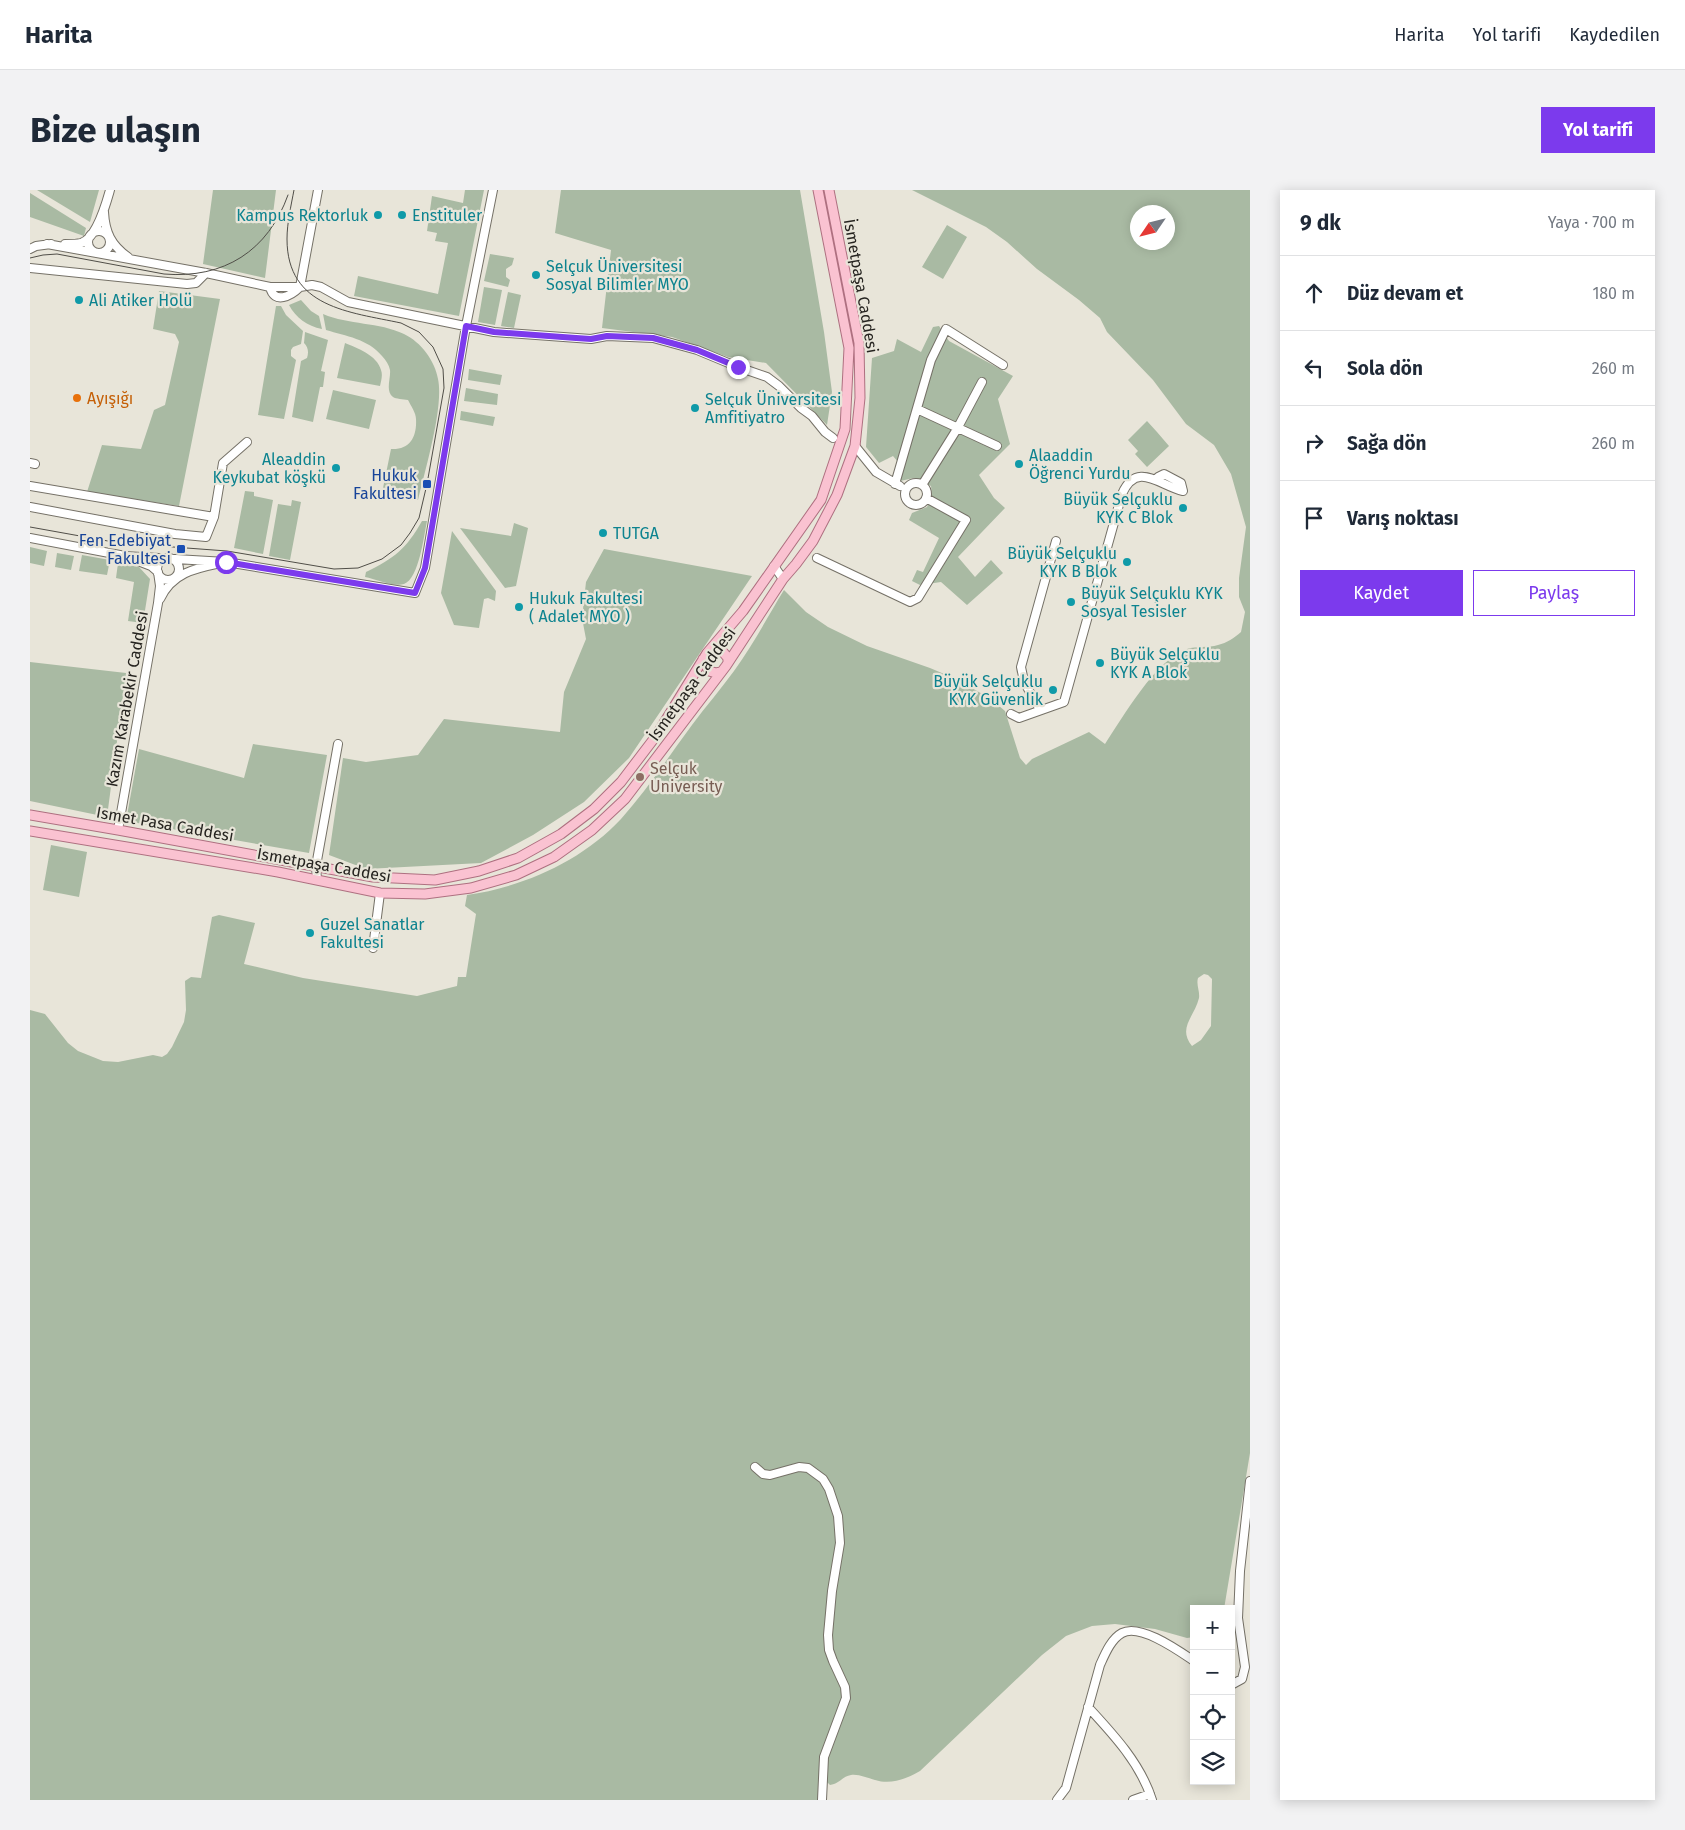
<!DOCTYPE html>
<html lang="tr">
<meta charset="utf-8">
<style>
:root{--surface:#fff;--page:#f2f2f3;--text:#1f2937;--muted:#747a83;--line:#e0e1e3;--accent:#7c3aed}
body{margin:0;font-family:"Fira Sans",sans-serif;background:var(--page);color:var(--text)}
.controls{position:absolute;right:15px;bottom:15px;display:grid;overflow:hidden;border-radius:0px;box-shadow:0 2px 12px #0003}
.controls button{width:45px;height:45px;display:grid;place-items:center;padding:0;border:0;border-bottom:1px solid var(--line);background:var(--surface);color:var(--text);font:25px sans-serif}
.compass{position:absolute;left:1100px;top:15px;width:45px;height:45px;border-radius:50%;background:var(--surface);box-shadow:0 2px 12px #0003;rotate:235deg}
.stop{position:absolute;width:15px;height:15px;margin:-11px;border:4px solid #7c3aed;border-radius:50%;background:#fff}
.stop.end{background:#7c3aed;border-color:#fff;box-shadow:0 1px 5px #0008}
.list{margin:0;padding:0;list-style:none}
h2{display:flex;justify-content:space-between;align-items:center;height:65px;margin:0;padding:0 20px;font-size:21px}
h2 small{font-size:16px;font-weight:400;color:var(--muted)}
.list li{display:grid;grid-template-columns:32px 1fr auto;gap:15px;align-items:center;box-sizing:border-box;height:75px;padding:0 20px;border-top:1px solid var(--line)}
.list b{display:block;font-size:19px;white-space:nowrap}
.list em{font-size:16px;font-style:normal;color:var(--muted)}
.actions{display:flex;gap:10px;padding:15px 20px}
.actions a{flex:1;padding:11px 0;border:1px solid var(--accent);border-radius:0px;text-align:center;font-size:18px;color:var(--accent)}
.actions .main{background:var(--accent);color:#fff}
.icon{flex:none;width:28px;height:28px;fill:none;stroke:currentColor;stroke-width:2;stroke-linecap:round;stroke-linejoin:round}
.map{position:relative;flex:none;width:1220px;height:1610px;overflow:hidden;border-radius:0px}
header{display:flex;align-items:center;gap:30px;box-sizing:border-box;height:70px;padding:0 25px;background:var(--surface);border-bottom:1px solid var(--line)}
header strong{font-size:24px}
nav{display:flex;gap:28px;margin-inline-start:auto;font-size:18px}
.intro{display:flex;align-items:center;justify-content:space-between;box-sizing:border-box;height:120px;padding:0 30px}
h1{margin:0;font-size:35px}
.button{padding:12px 22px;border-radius:0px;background:var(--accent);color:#fff;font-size:18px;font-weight:700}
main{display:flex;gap:30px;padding:0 30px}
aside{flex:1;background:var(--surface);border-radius:0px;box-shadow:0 2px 12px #0003}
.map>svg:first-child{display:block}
.green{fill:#a9baa3;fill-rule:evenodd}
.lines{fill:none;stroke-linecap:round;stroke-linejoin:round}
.minor-casing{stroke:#757167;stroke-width:10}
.major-casing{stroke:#ae7080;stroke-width:11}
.minor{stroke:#fff;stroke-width:8}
.major{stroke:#fac2d1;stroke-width:9}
.tram{stroke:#504e48;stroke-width:1}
.route{stroke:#7c3aed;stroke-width:6}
.culture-dot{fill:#0f9aa8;stroke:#e8e5d9;stroke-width:2}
.food-dot{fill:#e8710a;stroke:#e8e5d9;stroke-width:2}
.transit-dot{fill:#1a4fb4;stroke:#e8e5d9;stroke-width:2}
.education-dot{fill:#8d6e63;stroke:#e8e5d9;stroke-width:2}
.labels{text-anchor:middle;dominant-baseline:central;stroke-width:4.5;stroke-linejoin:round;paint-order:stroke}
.culture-label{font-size:16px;fill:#0d838f;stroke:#e8e5d9;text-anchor:start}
.street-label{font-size:16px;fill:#262420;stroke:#e8e5d9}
.food-label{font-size:16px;fill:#c56008;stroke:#e8e5d9;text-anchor:start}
.transit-label{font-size:16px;fill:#164399;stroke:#e8e5d9;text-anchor:end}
.education-label{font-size:16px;fill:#785e54;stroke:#e8e5d9;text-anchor:start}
</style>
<header>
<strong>Harita</strong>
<nav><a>Harita</a><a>Yol tarifi</a><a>Kaydedilen</a></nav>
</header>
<div class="intro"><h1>Bize ulaşın</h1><a class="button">Yol tarifi</a></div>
<main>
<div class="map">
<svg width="1220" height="1610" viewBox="0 0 1220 1610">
<rect width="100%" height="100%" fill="#e8e5d9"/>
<path class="green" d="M7 0H69L60 32Z
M183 0H246L235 88 173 74Z
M435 0H454L429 126 324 106 328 86 408 104 418 53 405 51 407 43 397 41 402 6 433 13Z
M531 0H770L794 142 802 202 797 235 736 173 698 167 642 147 572 138 581 60 525 43Z
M882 0H1220V1263L1194 1419H1164V1447L1157 1448 1125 1439 1085 1434 1062 1436 1036 1446 1012 1465 890 1581C876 1589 861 1595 845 1590 837 1588 829 1584 821 1585 813 1586 809 1594 800 1595L796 1591 794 1610H0V820L15 824 38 853 48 861 73 871 88 872 123 865 132 867 137 864 142 857 154 832 156 820 155 791 161 787 171 788 182 727 189 725 225 733 214 774 273 788 387 806 427 796 428 787H436L446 724 435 716 437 705C493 697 552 671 591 629 617 600 639 566 662 535 676 516 691 499 704 481 723 455 738 426 754 400L776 422 798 437 837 456 900 478 926 489 961 509 975 521 990 568 996 575 1002 569 1059 542 1075 554C1093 527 1126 469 1157 459 1167 456 1178 458 1188 455 1197 453 1204 448 1211 442L1215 422 1209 407V388L1216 337 1201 284 1184 255 1156 234 1123 190 1077 142 1070 128 1049 110 1007 79 977 52 956 37ZM1108 22H1138V52H1108ZM1174 784 1178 785 1182 789 1181 836 1171 850 1162 856C1147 838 1165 826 1169 808 1170 801 1166 795 1168 788Z
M0 3 56 38 54 46 0 27Z
M917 35 937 47 913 89 892 77Z
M460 64 484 68 482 75 476 79V87L480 90 478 97 454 91Z
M454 97 472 100 465 135 448 132Z
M129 101 190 109 149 316 57 302 72 255 111 259 124 220 135 215 149 152 145 144 123 139Z
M478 102 491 105 484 138 471 136Z
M271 110 281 121 289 126 292 139C277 136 266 128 259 115Z
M246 116H251L256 125 273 141 271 154 263 157 261 160V166L266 170 254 229 228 225Z
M293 124C319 135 349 132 374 144 391 152 405 171 408 189 414 217 395 280 388 310L352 303 361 259C380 260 387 247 386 229 386 223 381 216 378 210 373 209 366 209 363 207 355 201 361 188 360 180 359 175 356 170 352 166 338 149 316 146 296 140Z
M909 136 919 151 983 186 968 209 980 254 949 285 964 308 975 318 928 367 945 387 961 370 973 383 937 415 911 392 890 395 882 391 887 380 893 382 909 348 879 330 882 323 897 317 902 306 901 296 884 288 870 291 874 279 863 266 849 273 836 257 842 168 864 161 867 149 891 162 903 137Z
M275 142 298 150 291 181 295 182 293 197H290L283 232 262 227 271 171 277 168C279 162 278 157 274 153Z
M315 153C327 158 347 165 351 180 353 185 351 191 350 196L307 188Z
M439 179 472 185 470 195 438 190Z
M436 198 468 204 467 215 434 211Z
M303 200 346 210 339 239 296 229Z
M431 221 465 227 463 236 430 230Z
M1117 231 1127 242 1120 249 1127 242 1139 256 1117 277 1105 264 1108 261 1098 250Z
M215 301 224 302V306L243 310 233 364 204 358Z
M262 310 271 312 260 370 239 366 248 314 261 316Z
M392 331H397C394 345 389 389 374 394 363 397 346 389 335 387L336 382C365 368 376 359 392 331Z
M484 333 498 338 486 396 475 398 430 338 481 346Z
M422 341 466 401 465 411 458 408 454 409 449 438 424 435 411 403Z
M0 357 17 361 14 376 0 373Z
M574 359 722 386 599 568 554 612 503 645 451 673 336 679 299 665 313 568 336 572 388 565 414 529 530 542 534 502 556 449 552 428 556 392Z
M27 363 44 366 41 380 25 377Z
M52 365 80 370 77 385 49 381Z
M88 373 109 377 120 389 113 433 98 431 104 392 86 388Z
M0 472 96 483 77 627 0 611Z
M223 554 297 565 279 663 96 631 109 559 214 588Z
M21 655 57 662 49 707 13 700Z"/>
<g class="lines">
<g class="minor-casing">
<path id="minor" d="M74 22C75 42 81 55 98 67
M58 52a11 11 0 1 1 22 0a11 11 0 1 1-22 0Z
M17 54 176 83 240 97H270L282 95 291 97 318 112 464 142 561 149 577 146 623 148 667 160 708 177 737 187 749 196 771 218 782 226 795 242 803 248
M35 54C40 54 47 54 51 53 67 48 76 14 80 0
M0 59 6 56 21 54
M0 78 157 94 166 93 176 83
M240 97C244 115 261 106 270 97
M270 97 288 0
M887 219 967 256
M825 256 846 282 870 296
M0 273 5 274
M875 304a11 11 0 1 1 22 0a11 11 0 1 1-22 0Z
M865 294 901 170 916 139 973 175
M892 295 927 239 952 192
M0 296 184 327
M0 317 145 344 176 347 184 327 193 273 217 252
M0 348 95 366 196 372C168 378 143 381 130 409
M787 368 880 412 888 408 936 330 896 308
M127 379a11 11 0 1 1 22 0a11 11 0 1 1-22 0Z
M196 372 385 403 395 378 436 136 463 0
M744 376 753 389
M1010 520C1002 504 994 497 991 477L1026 351
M981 524 989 528 1034 512 1092 304C1107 270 1130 296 1153 301L1151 293 1134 284 1128 287 1129 291
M88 640 128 413 130 396 128 382 121 376 95 366
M287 690 286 676 308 554
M343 758 350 703
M725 1277 733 1284 740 1285 769 1277 778 1278 793 1289 799 1299 808 1326 810 1353 802 1401 798 1445 799 1460 803 1471 815 1497 816 1508 794 1567 792 1610
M1201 1495 1212 1489 1215 1477 1208 1428 1210 1381 1220 1291
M1058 1517C1083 1544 1111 1574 1122 1610
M1027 1610 1036 1598 1070 1475C1075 1464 1081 1449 1092 1443 1110 1433 1149 1461 1164 1471
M1103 1610 1120 1604"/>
</g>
<g class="major-casing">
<path id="major" d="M681 459 693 462 698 468V472
M673 469 679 481 686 483 691 482
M0 625 88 640 343 687 405 690 449 681 488 668 531 644 564 619 591 592 626 546 677 463 713 421 791 310 815 239 819 158 788 0
M0 641 248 682 350 703 395 704 441 698 486 685 524 667 562 640 595 609 696 476 753 389 766 374 783 351 807 305 825 256 830 208 829 153 799 0"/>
</g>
<use href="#minor" class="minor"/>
<use href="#major" class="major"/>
<path class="tram" d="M0 68 13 65 27 64 134 84C194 89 238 61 258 5
M0 337 89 353 197 361 304 379 328 378 352 369 371 355 380 343 389 328 397 294 414 198 413 179 403 157 389 142 371 133C320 122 257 118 257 49 257 33 261 16 264 0"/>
</g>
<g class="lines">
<path class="route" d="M196 372 385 403 395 378 436 136 464 142 546 148 561 149 577 146 623 148 667 160 708 177"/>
</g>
<g class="culture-dot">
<circle cx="348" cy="25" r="5"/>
<circle cx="372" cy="25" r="5"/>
<circle cx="506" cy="85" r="5"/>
<circle cx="49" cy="110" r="5"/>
<circle cx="665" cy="218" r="5"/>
<circle cx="989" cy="274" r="5"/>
<circle cx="306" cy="278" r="5"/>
<circle cx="1153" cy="318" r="5"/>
<circle cx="573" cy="343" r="5"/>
<circle cx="1097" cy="372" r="5"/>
<circle cx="1041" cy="412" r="5"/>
<circle cx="489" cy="417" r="5"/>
<circle cx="1070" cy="473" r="5"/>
<circle cx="1023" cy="500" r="5"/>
<circle cx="280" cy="743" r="5"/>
</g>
<circle class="food-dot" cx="47" cy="208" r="5"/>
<g class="transit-dot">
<rect x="392" y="289" width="10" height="10" rx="2.5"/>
<rect x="146" y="354" width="10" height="10" rx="2.5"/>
</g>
<circle class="education-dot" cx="610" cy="587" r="5"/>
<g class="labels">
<g class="culture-label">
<text x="338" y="25" text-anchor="end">Kampus Rektorluk</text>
<text x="382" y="25">Enstituler</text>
<text x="516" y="76">Selçuk Üniversitesi<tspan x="516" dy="18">Sosyal Bilimler MYO</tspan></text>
<text x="59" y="110">Ali Atiker Holü</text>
<text x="675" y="209">Selçuk Üniversitesi<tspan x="675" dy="18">Amfitiyatro</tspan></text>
<text x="999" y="265">Alaaddin<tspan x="999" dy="18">Öğrenci Yurdu</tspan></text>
<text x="296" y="269" text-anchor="end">Aleaddin<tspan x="296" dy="18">Keykubat köşkü</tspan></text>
<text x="1143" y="309" text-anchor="end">Büyük Selçuklu<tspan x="1143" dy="18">KYK C Blok</tspan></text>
<text x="583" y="343">TUTGA</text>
<text x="1087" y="363" text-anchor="end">Büyük Selçuklu<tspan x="1087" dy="18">KYK B Blok</tspan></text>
<text x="1051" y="403">Büyük Selçuklu KYK<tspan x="1051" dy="18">Sosyal Tesisler</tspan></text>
<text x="499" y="408">Hukuk Fakultesi<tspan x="499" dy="18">( Adalet MYO )</tspan></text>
<text x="1080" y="464">Büyük Selçuklu<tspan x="1080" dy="18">KYK A Blok</tspan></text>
<text x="1013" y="491" text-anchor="end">Büyük Selçuklu<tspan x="1013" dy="18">KYK Güvenlik</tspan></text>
<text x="290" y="734">Guzel Sanatlar<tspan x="290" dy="18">Fakultesi</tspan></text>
</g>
<g class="street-label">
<text transform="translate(831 96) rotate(80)">İsmetpaşa Caddesi</text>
<text transform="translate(662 494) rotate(-54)">İsmetpaşa Caddesi</text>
<text transform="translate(97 509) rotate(-80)">Kazım Karabekir Caddesi</text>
<text transform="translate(135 634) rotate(10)">Ismet Pasa Caddesi</text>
<text transform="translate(294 675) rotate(10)">İsmetpaşa Caddesi</text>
</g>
<g class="food-label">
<text x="57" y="208">Ayışığı</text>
</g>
<g class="transit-label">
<text x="387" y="285">Hukuk<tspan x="387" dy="18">Fakultesi</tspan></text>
<text x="141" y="350">Fen Edebiyat<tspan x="141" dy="18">Fakultesi</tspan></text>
</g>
<g class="education-label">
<text x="620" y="578">Selçuk<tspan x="620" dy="18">University</tspan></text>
</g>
</g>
</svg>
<div class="controls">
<button>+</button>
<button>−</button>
<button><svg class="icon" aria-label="locate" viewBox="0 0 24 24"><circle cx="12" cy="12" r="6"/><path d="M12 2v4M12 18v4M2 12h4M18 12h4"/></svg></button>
<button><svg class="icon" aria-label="layers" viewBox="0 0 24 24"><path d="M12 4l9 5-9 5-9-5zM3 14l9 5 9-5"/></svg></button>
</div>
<svg class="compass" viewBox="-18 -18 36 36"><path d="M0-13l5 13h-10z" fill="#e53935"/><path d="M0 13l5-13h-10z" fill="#747a83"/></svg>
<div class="stop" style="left:196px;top:372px"></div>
<div class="stop end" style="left:708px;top:177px"></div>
</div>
<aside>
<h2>9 dk<small>Yaya · 700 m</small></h2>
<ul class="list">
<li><svg class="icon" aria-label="ahead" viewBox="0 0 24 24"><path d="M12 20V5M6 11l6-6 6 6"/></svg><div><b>Düz devam et</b></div><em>180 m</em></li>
<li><svg class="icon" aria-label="left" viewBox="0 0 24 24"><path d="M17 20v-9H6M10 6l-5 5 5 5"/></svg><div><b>Sola dön</b></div><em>260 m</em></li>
<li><svg class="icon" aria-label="right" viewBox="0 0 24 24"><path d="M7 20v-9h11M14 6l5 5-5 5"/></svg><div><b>Sağa dön</b></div><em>260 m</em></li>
<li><svg class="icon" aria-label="arrive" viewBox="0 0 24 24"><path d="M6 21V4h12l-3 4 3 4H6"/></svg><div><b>Varış noktası</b></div></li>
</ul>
<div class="actions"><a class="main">Kaydet</a><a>Paylaş</a></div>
</aside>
</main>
